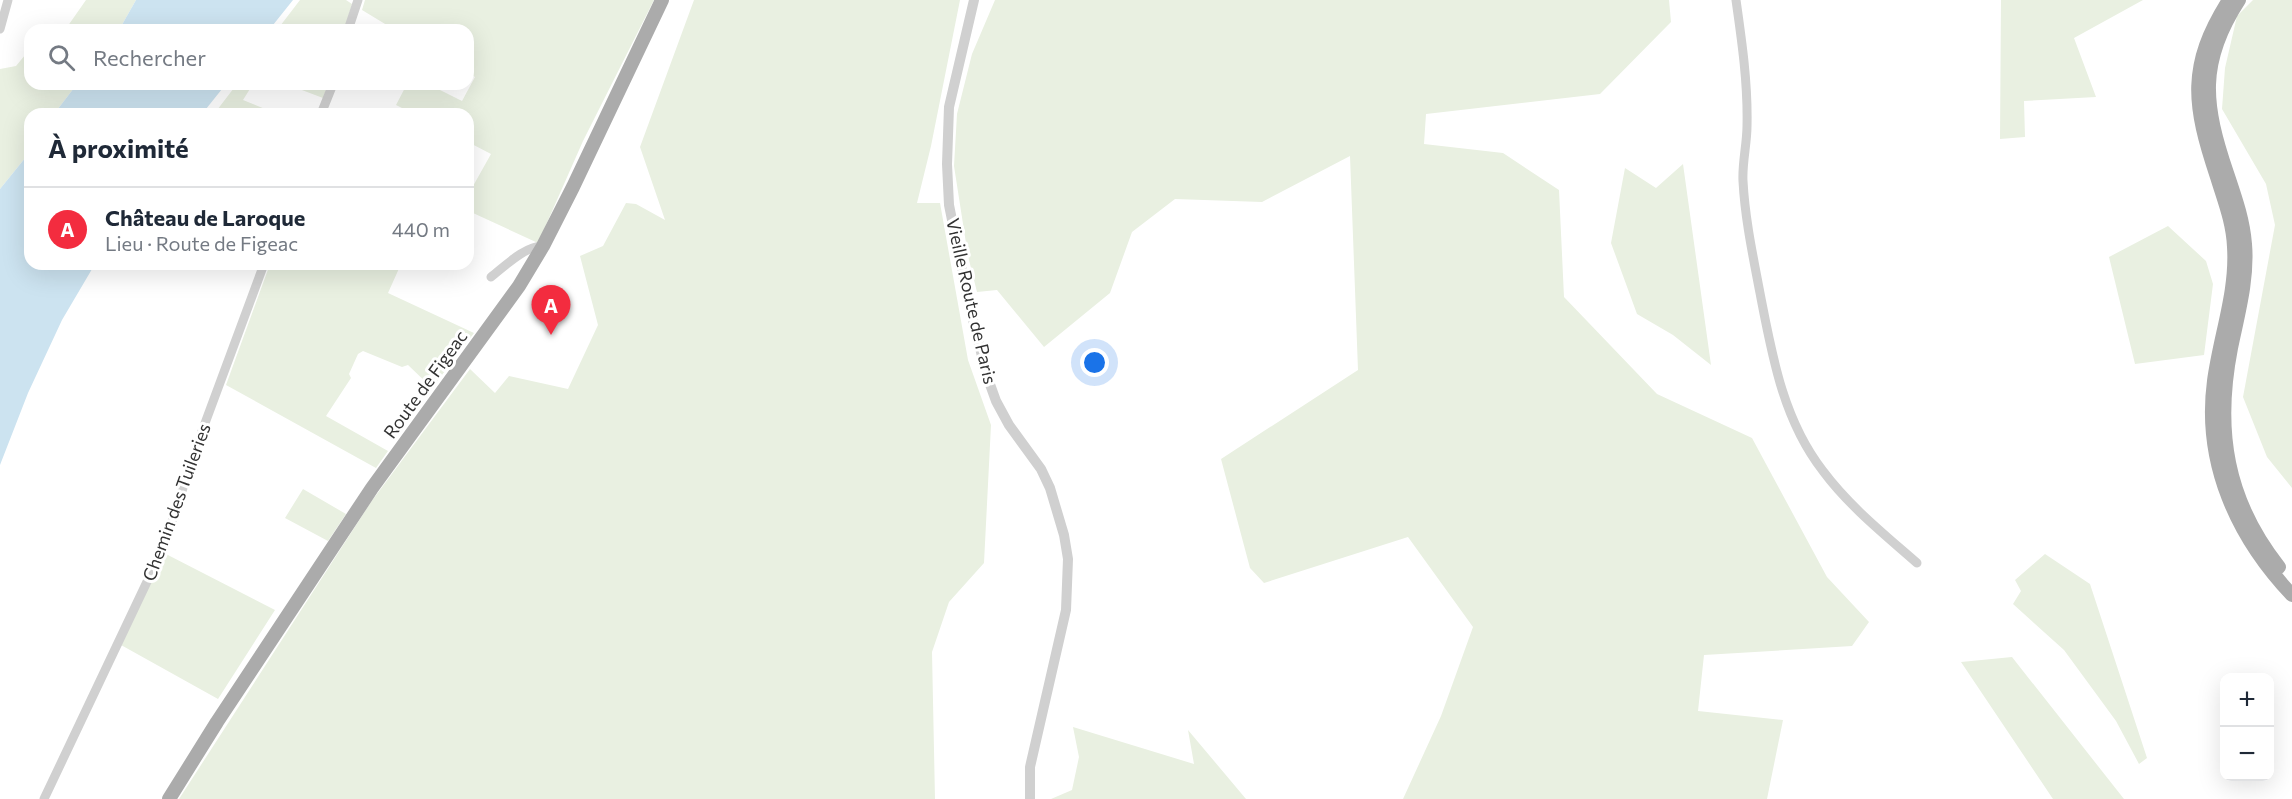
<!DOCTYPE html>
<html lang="fr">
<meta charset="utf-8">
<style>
:root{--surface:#fff;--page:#f6f6f7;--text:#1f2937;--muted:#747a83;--line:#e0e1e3;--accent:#f32c3f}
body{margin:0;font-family:Commissioner,sans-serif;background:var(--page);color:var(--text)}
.controls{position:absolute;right:18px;bottom:18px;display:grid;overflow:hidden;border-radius:12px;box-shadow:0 6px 24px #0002}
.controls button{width:54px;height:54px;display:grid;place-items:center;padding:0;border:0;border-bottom:2px solid var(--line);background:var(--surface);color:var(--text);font:30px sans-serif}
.you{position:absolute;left:1095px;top:363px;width:21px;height:21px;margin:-15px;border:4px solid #fff;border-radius:50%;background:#1a73e8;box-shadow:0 0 0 9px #1a73e833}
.badge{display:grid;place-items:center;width:39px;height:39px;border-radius:50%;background:var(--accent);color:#fff;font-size:20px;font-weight:700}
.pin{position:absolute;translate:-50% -50px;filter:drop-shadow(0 2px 3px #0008)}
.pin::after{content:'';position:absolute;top:32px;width:21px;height:18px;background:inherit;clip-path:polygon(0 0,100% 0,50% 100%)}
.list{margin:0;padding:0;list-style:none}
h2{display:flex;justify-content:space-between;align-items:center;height:78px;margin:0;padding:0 24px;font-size:26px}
h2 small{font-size:20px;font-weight:400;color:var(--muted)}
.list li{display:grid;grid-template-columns:39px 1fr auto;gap:18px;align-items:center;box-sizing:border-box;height:84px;padding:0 24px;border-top:2px solid var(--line)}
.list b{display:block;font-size:22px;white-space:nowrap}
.list p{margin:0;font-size:20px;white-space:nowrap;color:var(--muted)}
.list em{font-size:20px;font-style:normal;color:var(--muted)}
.icon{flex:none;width:33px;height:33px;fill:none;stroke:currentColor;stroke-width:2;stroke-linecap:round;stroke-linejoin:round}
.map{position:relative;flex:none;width:2292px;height:799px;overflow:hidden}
.search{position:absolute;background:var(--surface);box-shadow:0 6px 24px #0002;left:24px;top:24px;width:450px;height:66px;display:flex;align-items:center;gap:15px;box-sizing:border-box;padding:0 21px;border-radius:18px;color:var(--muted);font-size:22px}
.panel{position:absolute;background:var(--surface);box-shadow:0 6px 24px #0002;left:24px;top:108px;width:450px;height:162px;border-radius:18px}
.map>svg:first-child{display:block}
.green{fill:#e9f0e1}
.water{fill:#cce3f0}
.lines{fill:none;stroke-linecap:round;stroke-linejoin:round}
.minor{stroke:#d0d0d0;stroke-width:9}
.tertiary{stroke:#d0d0d0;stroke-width:10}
.primary{stroke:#ababab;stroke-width:14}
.labels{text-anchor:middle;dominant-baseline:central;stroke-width:6;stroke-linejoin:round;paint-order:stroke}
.street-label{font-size:18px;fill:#333;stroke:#fff}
</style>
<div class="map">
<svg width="2292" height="799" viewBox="0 0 2292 799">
<rect width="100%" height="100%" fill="#fff"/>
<path class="green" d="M86 0H136L119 30H65Z
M300 0H346L352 4 344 30H277Z
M365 0H654L583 141 538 243 473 213 468 221V195L491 154 468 142V114H414L396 105 407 84H428L462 101 475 77 468 73V30H395L362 10Z
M694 0H960L931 146 917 203H940L968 360 991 425 984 563 949 602 932 652 935 799H179L371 502 470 369 495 393 509 376 568 389 598 325 580 256 603 246 626 203 636 204 665 220 640 147Z
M995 0H1669L1671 22 1600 94 1426 114 1424 144 1503 153 1559 190 1564 297 1657 394 1752 438 1827 577 1869 622 1852 646 1704 655 1698 711 1783 720 1767 799H1403L1441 716 1473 627 1408 537 1264 583 1250 568 1221 459 1358 370 1350 156 1262 202 1175 199 1132 232 1110 293 1044 347 997 290 977 292 968 256 954 166 957 114 972 54Z
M2001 0H2143L2074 38 2096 97 2024 101 2025 137 2000 139Z
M2253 0H2292V488L2267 457 2243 397 2275 225 2266 184 2222 109 2225 68 2237 16Z
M30 49V84H77L54 114H30V152L0 189V69L16 66Z
M237 84H253L243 100 270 111 269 114H214Z
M286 84H328L323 98Z
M1683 164 1711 365 1673 335 1637 314 1611 243 1625 168 1656 188Z
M2168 226 2206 261 2213 284 2204 355 2135 364 2109 257Z
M270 264H401L388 293 474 333 432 388 408 365 402 367 363 351 358 354 349 374 351 378 326 416 388 451 376 468 226 385Z
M303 489 346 514 328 541 285 518Z
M164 553 275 610 218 699 121 645Z
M2045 554 2090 584 2147 758 2139 764 2116 721 2064 650 2013 604 2021 591 2015 580Z
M2012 657 2124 799H2053L1961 662Z
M1073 727 1194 764 1188 730 1246 799H1051L1072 790 1079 757Z"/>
<path class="water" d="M136 0H293L269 30H119Z
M77 84H226L202 114H54Z
M30 152V264H95L62 320 28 393 0 465V189Z"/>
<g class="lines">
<path class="minor" d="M1736 0C1742 42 1748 84 1747 126 1747 144 1742 163 1743 181 1745 219 1753 256 1760 293 1772 355 1783 420 1823 471 1849 506 1884 534 1917 563
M0 29 8 0
M348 30 358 0
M321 114 333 84
M491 277C505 266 525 246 543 246
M44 799 163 548 201 434 264 264"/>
<path class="tertiary" d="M974 0 949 107 947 164 949 205 969 304 987 376 996 401 1009 425 1041 469 1050 488 1064 535 1068 559 1066 610 1030 767V799"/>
<path class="primary" d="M2229 0C2187 66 2193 105 2217 177 2224 200 2233 222 2234 247 2237 292 2220 336 2214 381 2203 463 2237 537 2292 595
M2239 0C2198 63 2204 105 2227 173 2235 197 2243 219 2245 244 2248 279 2238 314 2231 348 2215 430 2226 500 2279 567
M169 799 217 722 372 488 519 286 543 246 573 187 662 0"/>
</g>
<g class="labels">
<g class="street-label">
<text transform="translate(972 301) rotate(77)">Vieille Route de Paris</text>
<text transform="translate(425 384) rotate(-54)">Route de Figeac</text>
<text transform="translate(176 502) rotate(-70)">Chemin des Tuileries</text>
</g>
</g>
</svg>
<div class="controls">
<button>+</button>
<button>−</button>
</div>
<div class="you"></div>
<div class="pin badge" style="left:551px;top:335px">A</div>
<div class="search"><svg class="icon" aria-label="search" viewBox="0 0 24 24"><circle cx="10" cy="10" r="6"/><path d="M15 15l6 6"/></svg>Rechercher</div>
<section class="panel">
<h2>À proximité<small></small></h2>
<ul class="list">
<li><span class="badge">A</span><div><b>Château de Laroque</b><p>Lieu · Route de Figeac</p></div><em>440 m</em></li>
</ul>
</section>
</div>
